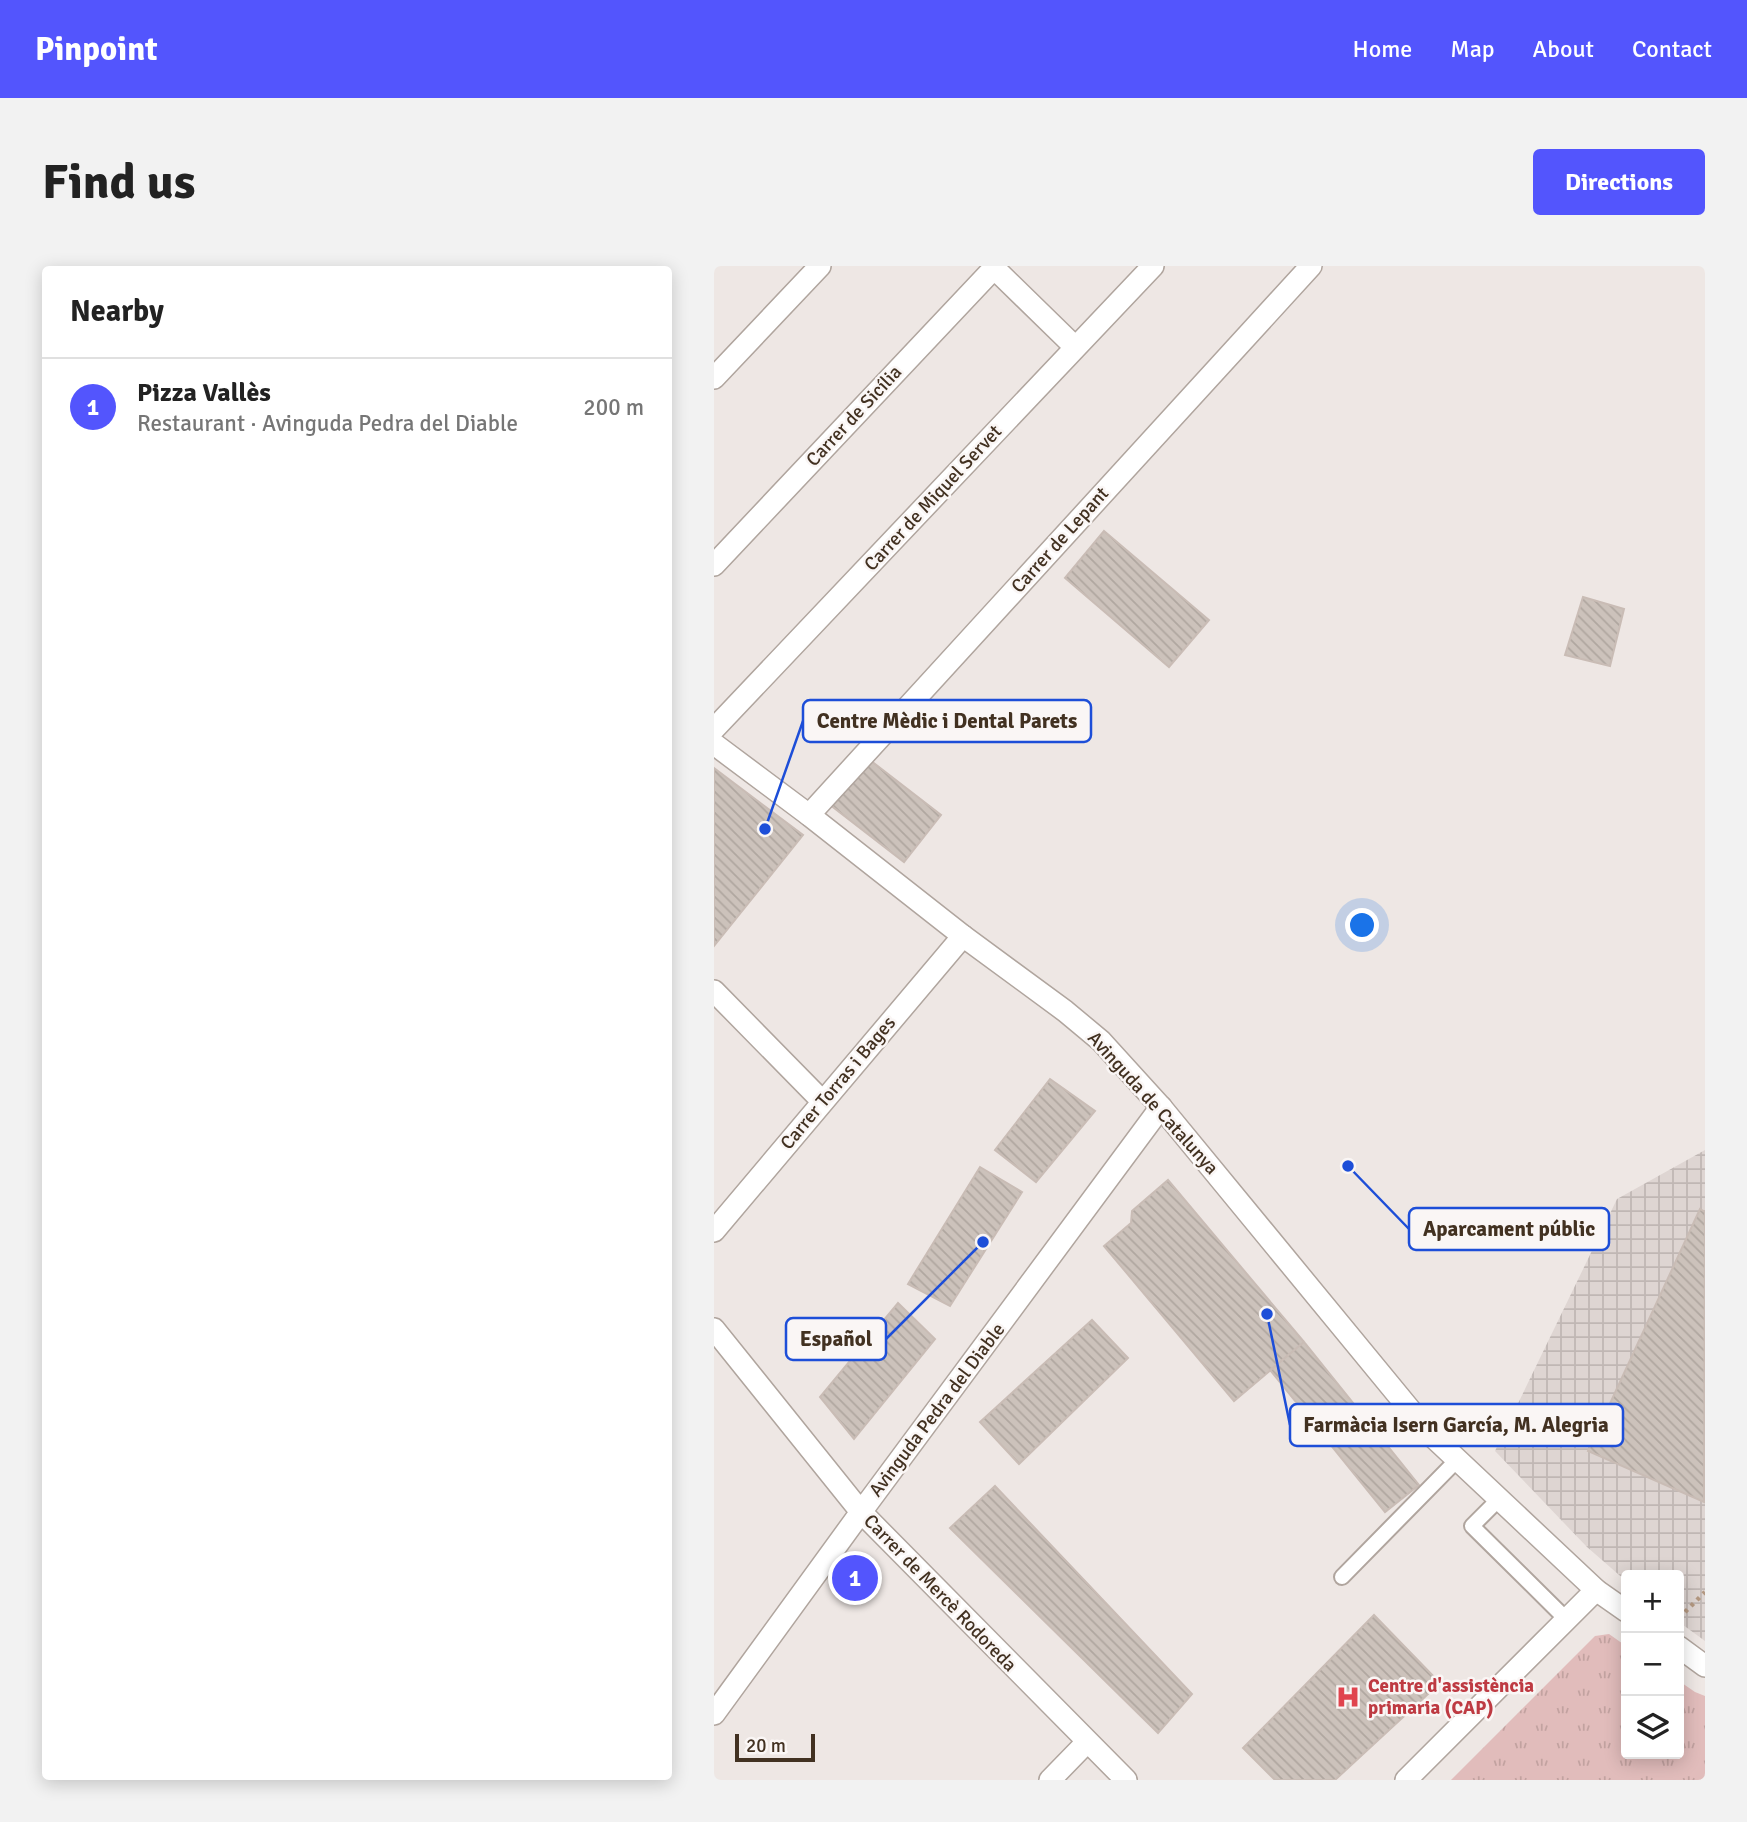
<!DOCTYPE html>
<meta charset="utf-8">
<style>
:root{--surface:#fff;--page:#f2f2f2;--text:#222;--muted:#767676;--line:#e0e0e0;--accent:#5355fd}
body{margin:0;font-family:Signika,sans-serif;background:var(--page);color:var(--text)}
.controls{position:absolute;right:21px;bottom:21px;display:grid;overflow:hidden;border-radius:7px;box-shadow:0 4px 18px #0003}
.controls button{width:63px;height:63px;display:grid;place-items:center;padding:0;border:0;border-bottom:2px solid var(--line);background:var(--surface);color:var(--text);font:35px sans-serif}
.scale{position:absolute;left:21px;bottom:18px;width:80px;box-sizing:border-box;padding-left:7px;border:4px solid #423121;border-top:0;font-size:19px;line-height:24px;white-space:nowrap;color:#423121;-webkit-text-stroke:5px #faf6f5;paint-order:stroke}
.you{position:absolute;left:649px;top:660px;width:24px;height:24px;margin:-18px;border:5px solid #fff;border-radius:50%;background:#1a73e8;box-shadow:0 0 0 10px #1a73e833}
.badge{display:grid;place-items:center;width:46px;height:46px;border-radius:50%;background:var(--accent);color:#fff;font-size:23px;font-weight:700}
.pin{position:absolute;translate:-50% -50%;border:4px solid #fff;box-shadow:0 2px 7px #0006}
.list{margin:0;padding:0;list-style:none}
h2{display:flex;justify-content:space-between;align-items:center;height:91px;margin:0;padding:0 28px;font-size:30px}
h2 small{font-size:23px;font-weight:400;color:var(--muted)}
.list li{display:grid;grid-template-columns:46px 1fr auto;gap:21px;align-items:center;box-sizing:border-box;height:98px;padding:0 28px;border-top:2px solid var(--line)}
.list b{display:block;font-size:26px;white-space:nowrap}
.list p{margin:0;font-size:23px;white-space:nowrap;color:var(--muted)}
.list em{font-size:23px;font-style:normal;color:var(--muted)}
.icon{flex:none;width:38px;height:38px;fill:none;stroke:currentColor;stroke-width:2;stroke-linecap:round;stroke-linejoin:round}
.map{position:relative;flex:none;width:991px;height:1514px;overflow:hidden;border-radius:7px}
header{display:flex;align-items:center;gap:42px;box-sizing:border-box;height:98px;padding:0 35px;background:var(--accent);color:#fff}
header strong{font-size:33px}
nav{display:flex;gap:38px;margin-inline-start:auto;font-size:24px}
.intro{display:flex;align-items:center;justify-content:space-between;box-sizing:border-box;height:168px;padding:0 42px}
h1{margin:0;font-size:49px}
.button{padding:18px 32px;border-radius:7px;background:var(--accent);color:#fff;font-size:24px;font-weight:700}
main{display:flex;gap:42px;padding:0 42px}
aside{flex:1;background:var(--surface);border-radius:7px;box-shadow:0 4px 18px #0003}
.map>svg:first-child{display:block}
.industrial{fill:url(#industrial-grid)}
.grass{fill:url(#grass-tufts)}
.building{fill:url(#building-back-hatch);stroke:#c9bcb5;stroke-width:2}
.lines{fill:none;stroke-linecap:round;stroke-linejoin:round}
.service-casing{stroke:#b0a59e;stroke-width:18}
.minor-casing{stroke:#b0a59e;stroke-width:24}
.tertiary-casing{stroke:#b0a59e;stroke-width:24}
.path{stroke:#b49881;stroke-width:4.5;stroke-dasharray:3.5 5;stroke-linecap:butt}
.service{stroke:#fff;stroke-width:14}
.minor{stroke:#fff;stroke-width:21}
.tertiary{stroke:#fff;stroke-width:21}
.labels{text-anchor:middle;dominant-baseline:central;stroke-width:5;stroke-linejoin:round;paint-order:stroke}
.street-label{font-size:19px;fill:#423121;stroke:#faf6f5}
.health-label{font-size:19px;font-weight:bold;fill:#be3a42;stroke:#faf6f5;text-anchor:start}
.leader{fill:none;stroke:#1d4ed8;stroke-width:2.5}
.callout-dot{fill:#1d4ed8;stroke:#faf6f5;stroke-width:2.5}
.callout{fill:#faf6f5;stroke:#1d4ed8;stroke-width:2.5}
.callout-label{font-size:21px;text-anchor:middle;font-weight:bold;fill:#423121}
</style>
<header>
<strong>Pinpoint</strong>
<nav><a>Home</a><a>Map</a><a>About</a><a>Contact</a></nav>
</header>
<div class="intro"><h1>Find us</h1><a class="button">Directions</a></div>
<main>
<aside>
<h2>Nearby<small></small></h2>
<ul class="list">
<li><span class="badge">1</span><div><b>Pizza Vallès</b><p>Restaurant · Avinguda Pedra del Diable</p></div><em>200 m</em></li>
</ul>
</aside>
<div class="map">
<svg width="991" height="1514" viewBox="0 0 991 1514">
<defs>
<pattern id="industrial-grid" width="8" height="8" patternUnits="userSpaceOnUse" patternTransform="scale(1.75)"><rect width="8" height="8" fill="#ded5d2"/><path d="M0 4h8M4 0v8" fill="none" stroke="#c0b7b4"/></pattern>
<pattern id="grass-tufts" width="24" height="20" patternUnits="userSpaceOnUse" patternTransform="scale(1.75)"><rect width="24" height="20" fill="#e1bcbb"/><path d="M3 7l-1-3M5 7V3M7 7l1-3M15 17l-1-3M17 17v-4M19 17l1-3" fill="none" stroke="#c2a2a0"/></pattern>
<pattern id="building-back-hatch" width="6" height="6" patternUnits="userSpaceOnUse" patternTransform="scale(1.75)"><rect width="6" height="6" fill="#ccc2bb"/><path d="M-1 5l2 2M0 0l6 6M5-1l2 2" fill="none" stroke="#b0a7a0"/></pattern>
</defs>
<rect width="100%" height="100%" fill="#eee7e4"/>
<path class="industrial" d="M991 884V1375L965 1356V1309H912V1315L873 1281 781 1185 903 933Z"/>
<path class="grass" d="M895 1368 912 1380V1488H965V1415L981 1426 991 1430V1514H737L881 1370Z"/>
<path class="building" d="M390 265 495 354 455 401 351 312Z
M869 331 910 343 896 400 851 389Z
M152 491 227 549 190 596 115 538Z
M0 502 89 569 0 680Z
M336 813 381 845 322 916 281 884Z
M266 901 308 926 236 1040 194 1018Z
M454 914 590 1076 520 1135 390 980 417 957 418 945Z
M986 943 991 946 990 1236 874 1185Z
M184 1037 221 1073 140 1173 106 1131Z
M378 1054 414 1092 305 1198 266 1156Z
M590 1076 705 1219 671 1246 556 1104Z
M281 1220 478 1428 444 1467 236 1262Z
M660 1349 726 1417 621 1514H561L529 1482Z"/>
<g class="lines">
<g class="service-casing">
<path id="service" d="M785 1233 758 1260 852 1353
M628 1311 743 1194"/>
</g>
<g class="minor-casing">
<path id="minor" d="M280 2 361 81
M0 112 106 0
M0 299 282 0
M0 463 439 0
M95 549 597 0
M0 725 109 836
M0 965 249 670
M0 1063 147 1246 412 1514
M0 1448 147 1246 447 841
M336 1514 373 1476
M692 1514 882 1324"/>
</g>
<g class="tertiary-casing">
<path id="tertiary" d="M0 478 95 549 249 670 351 745 387 775 447 841 716 1168 882 1324 912 1345
M965 1381 991 1400"/>
</g>
<path class="path" d="M965 1352 991 1326"/>
<use href="#service" class="service"/>
<use href="#minor" class="minor"/>
<use href="#tertiary" class="tertiary"/>
</g>
<defs>
<g id="hospital-bare" transform="scale(1.89)"><path d="M-5-5h3v3.5h4V-5h3V5h-3V1.5h-4V5h-3Z" fill="#e0444e" stroke="#faf6f5" stroke-width="2.5" paint-order="stroke"/></g>
</defs>
<g fill-rule="evenodd">
<use href="#hospital-bare" x="634" y="1431"/>
</g>
<g class="labels">
<g class="street-label">
<text transform="translate(140 150) rotate(-47)">Carrer de Sicília</text>
<text transform="translate(219 232) rotate(-47)">Carrer de Miquel Servet</text>
<text transform="translate(346 274) rotate(-48)">Carrer de Lepant</text>
<text transform="translate(124 817) rotate(-50)">Carrer Torras i Bages</text>
<text transform="translate(439 837) rotate(48)">Avinguda de Catalunya</text>
<text transform="translate(223 1144) rotate(-53)">Avinguda Pedra del Diable</text>
<text transform="translate(226 1327) rotate(46)">Carrer de Mercè Rodoreda</text>
</g>
<g class="health-label">
<text x="654" y="1420">Centre d'assistència<tspan x="654" dy="22">primaria (CAP)</tspan></text>
</g>
</g>
<path class="leader" d="M51 563L89 455M634 900L695 963M269 976L172 1073M553 1048L576 1159"/>
<g class="callout-dot">
<circle cx="51" cy="563" r="7"/>
<circle cx="634" cy="900" r="7"/>
<circle cx="269" cy="976" r="7"/>
<circle cx="553" cy="1048" r="7"/>
</g>
<g class="callout">
<rect x="89" y="434" width="288" height="42" rx="7"/>
<rect x="695" y="942" width="200" height="42" rx="7"/>
<rect x="72" y="1052" width="100" height="42" rx="7"/>
<rect x="576" y="1138" width="333" height="42" rx="7"/>
</g>
<g class="callout-label">
<text x="233" y="462">Centre Mèdic i Dental Parets</text>
<text x="795" y="970">Aparcament públic</text>
<text x="122" y="1080">Español</text>
<text x="742" y="1166">Farmàcia Isern García, M. Alegria</text>
</g>
</svg>
<div class="controls">
<button>+</button>
<button>−</button>
<button><svg class="icon" aria-label="layers" viewBox="0 0 24 24"><path d="M12 4l9 5-9 5-9-5zM3 14l9 5 9-5"/></svg></button>
</div>
<div class="scale">20 m</div>
<div class="you"></div>
<div class="pin badge" style="left:141px;top:1312px">1</div>
</div>
</main>
